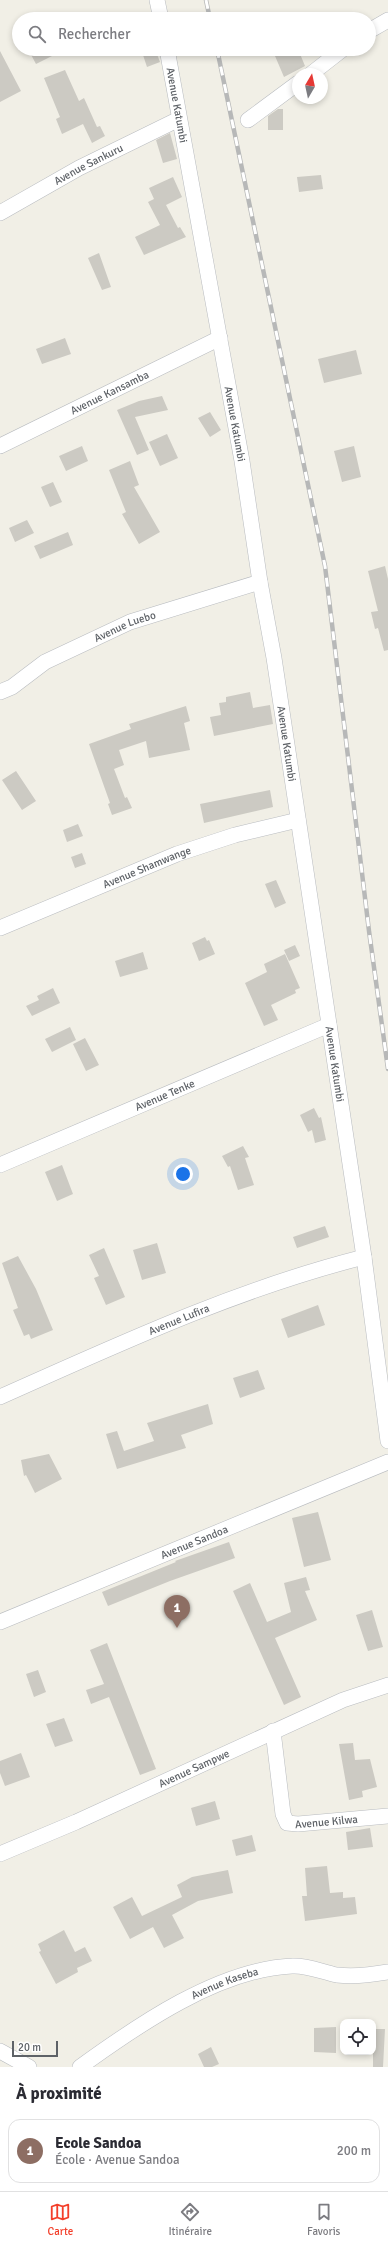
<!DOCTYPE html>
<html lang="fr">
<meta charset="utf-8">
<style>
:root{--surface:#fff;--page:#f2f2f3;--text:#2b2b33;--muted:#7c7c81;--line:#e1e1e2;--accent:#f33f2a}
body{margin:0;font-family:Signika,sans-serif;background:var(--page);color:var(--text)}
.controls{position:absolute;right:12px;bottom:12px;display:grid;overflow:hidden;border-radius:8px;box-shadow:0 2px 6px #0003}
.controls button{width:36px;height:36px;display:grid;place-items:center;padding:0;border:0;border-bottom:1px solid var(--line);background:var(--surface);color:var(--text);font:20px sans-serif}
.compass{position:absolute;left:292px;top:68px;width:36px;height:36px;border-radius:50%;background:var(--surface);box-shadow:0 2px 6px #0003;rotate:9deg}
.scale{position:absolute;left:12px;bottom:10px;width:46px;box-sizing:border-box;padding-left:4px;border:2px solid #5e6267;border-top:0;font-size:11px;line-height:14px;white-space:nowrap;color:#5e6267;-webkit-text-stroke:3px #fff;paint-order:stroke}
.you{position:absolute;left:183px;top:1174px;width:14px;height:14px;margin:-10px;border:3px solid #fff;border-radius:50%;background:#1a73e8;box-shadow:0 0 0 6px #1a73e833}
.badge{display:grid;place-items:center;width:26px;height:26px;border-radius:50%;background:var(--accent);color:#fff;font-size:13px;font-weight:700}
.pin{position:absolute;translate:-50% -33px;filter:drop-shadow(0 1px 2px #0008)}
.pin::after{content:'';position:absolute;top:21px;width:14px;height:12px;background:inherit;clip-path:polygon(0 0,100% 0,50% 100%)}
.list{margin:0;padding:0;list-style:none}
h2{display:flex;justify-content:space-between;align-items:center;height:52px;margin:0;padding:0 16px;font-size:17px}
h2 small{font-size:13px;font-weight:400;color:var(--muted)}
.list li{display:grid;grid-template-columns:26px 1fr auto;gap:12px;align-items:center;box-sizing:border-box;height:64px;margin:0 8px 8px;padding:0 8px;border:1px solid var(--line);border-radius:12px}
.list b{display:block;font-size:15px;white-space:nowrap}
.list p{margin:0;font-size:13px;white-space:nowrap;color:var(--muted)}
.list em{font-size:13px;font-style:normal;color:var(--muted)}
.icon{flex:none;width:22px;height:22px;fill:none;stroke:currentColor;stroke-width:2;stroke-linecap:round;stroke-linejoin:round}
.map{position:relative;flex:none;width:388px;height:2067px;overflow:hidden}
.search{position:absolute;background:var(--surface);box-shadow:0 2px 6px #0003;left:12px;right:12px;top:12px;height:44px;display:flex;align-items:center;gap:10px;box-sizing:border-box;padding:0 14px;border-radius:22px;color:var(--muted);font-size:15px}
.sheet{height:124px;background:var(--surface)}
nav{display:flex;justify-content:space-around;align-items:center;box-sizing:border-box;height:56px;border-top:1px solid var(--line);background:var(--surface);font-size:11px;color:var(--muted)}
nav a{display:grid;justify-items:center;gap:2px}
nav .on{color:var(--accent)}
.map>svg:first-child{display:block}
.building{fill:#cccac3}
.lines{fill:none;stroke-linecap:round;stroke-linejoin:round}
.minor-casing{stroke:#b9bcc0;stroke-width:16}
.minor{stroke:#fff;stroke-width:15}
.rail-casing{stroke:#b7b8b8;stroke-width:4.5}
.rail{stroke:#fff;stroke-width:3;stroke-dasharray:9;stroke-linecap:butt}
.labels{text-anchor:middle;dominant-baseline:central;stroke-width:4;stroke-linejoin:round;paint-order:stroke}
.street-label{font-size:11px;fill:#5e6267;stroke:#fff}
</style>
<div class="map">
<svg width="388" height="2067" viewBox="0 0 388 2067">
<rect width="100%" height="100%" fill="#f1efe6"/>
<path class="building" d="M28 49H66L36 64Z
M141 49H155L160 62 147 67Z
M272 49H298L305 66 284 77Z
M0 51 21 91 0 102Z
M65 70 79 101 84 98 97 127 100 126 105 136 92 143 83 124 62 134 56 119 60 117 44 78Z
M278 109H283V130H268V116Z
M170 133 177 159 163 163 156 140Z
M321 175 323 189 299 192 297 177Z
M173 177 182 197 166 205 178 228 180 227 186 237 144 255 135 237 160 225 148 202 154 199 149 188Z
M99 253 111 287 102 290 88 258Z
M65 338 71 354 42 364 36 349Z
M356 350 362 374 324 383 318 359Z
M162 396 168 410 135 417 149 450 137 455 117 410 139 401Z
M210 412 221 430 210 437 198 418Z
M167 434 178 458 160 466 149 442Z
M82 446 88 461 66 471 59 456Z
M354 446 361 477 342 482 334 451Z
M130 461 139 485 134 487 160 532 139 544 122 514 126 512 109 470Z
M53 482 62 502 50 507 41 487Z
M27 520 34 533 15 542 9 528Z
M68 532 73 545 40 559 34 546Z
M385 566 388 579V650L384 651 378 628 375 629 371 612 378 611 368 571Z
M250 692 253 708 270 705 273 724 214 736 210 717 221 715 219 703 226 702V697Z
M186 706 190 721 184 723 190 750 149 758 146 741 119 750 124 765 114 769 125 798 127 797 132 808 112 815 108 804 110 803 89 744 131 729 129 724Z
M16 771 36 801 22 810 2 780Z
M270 790 273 807 204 823 200 804Z
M78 824 83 836 67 842 63 830Z
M82 853 86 864 75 868 71 857Z
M276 880 286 903 275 908 265 884Z
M205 937 207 941 209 940 215 954 199 961 192 943Z
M295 945 300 956 289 961 284 950Z
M143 952 148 969 120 977 115 961Z
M285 954 300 988 295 990 296 993 271 1005 278 1020 264 1026 245 983 267 972 264 964Z
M53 988 60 1003 32 1016 26 1006 39 1000 37 996Z
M70 1027 76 1040 52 1052 45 1039Z
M85 1038 99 1065 86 1071 73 1044Z
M314 1108 319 1118 321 1117 326 1140 315 1143 312 1130 308 1132 300 1115Z
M243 1146 249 1157 245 1158 254 1185 238 1190 230 1166 228 1167 222 1156Z
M62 1165 73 1194 57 1201 45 1172Z
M325 1226 329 1237 297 1248 293 1237Z
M157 1243 166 1273 142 1280 133 1250Z
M104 1248 125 1297 106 1305 94 1278 99 1276 89 1255Z
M18 1256 36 1289 53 1330 31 1339 29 1334 24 1336 13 1310 18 1308 2 1263Z
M318 1305 325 1325 288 1338 281 1319Z
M258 1370 265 1389 240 1398 233 1378Z
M208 1404 213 1424 181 1435 186 1448 117 1469 106 1434 117 1431 124 1451 154 1441 147 1423Z
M49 1454 62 1479 35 1493 26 1475 24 1476 21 1460Z
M318 1512 331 1560 304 1567 292 1518Z
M229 1542 235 1558 170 1581 108 1606 102 1592 176 1562 175 1561Z
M306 1577 310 1590 305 1591 317 1620 275 1638 301 1697 284 1705 233 1591 250 1583 267 1622 291 1612 284 1583Z
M372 1610 383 1647 368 1651 356 1615Z
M107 1643 156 1769 140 1775 109 1697 91 1704 86 1690 104 1684 90 1650Z
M38 1670 46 1692 34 1697 26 1674Z
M64 1718 73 1741 55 1747 46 1724Z
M353 1743 355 1760 370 1759 377 1787 362 1791 363 1797 349 1800 339 1744Z
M21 1753 30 1777 5 1786 0 1773V1761Z
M215 1801 220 1819 196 1826 191 1808Z
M370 1828 373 1847 348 1850 346 1832Z
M252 1835 256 1851 236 1856 232 1840Z
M327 1866 330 1893 343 1892V1898L355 1897 357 1914 305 1921 302 1896H307L305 1868Z
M228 1870 233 1893 198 1901 172 1915 184 1938 164 1948 153 1927 130 1939 113 1907 132 1897 142 1916 182 1897 177 1885 192 1877Z
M64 1930 75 1952 85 1947 92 1961 77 1968 78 1972 56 1984 39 1952 41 1951 38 1944Z
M336 2027V2053L314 2052V2028Z
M373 2029H385L383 2067H373Z
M211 2047 219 2064 212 2067H204L198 2054Z"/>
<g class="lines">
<g class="minor-casing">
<g id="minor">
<path d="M157 0 161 19"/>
<path d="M369 31 388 20"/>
<path id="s1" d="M167 49 242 461 260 582 274 658 364 1257 388 1441"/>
<path d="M311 74 343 49"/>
<path d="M248 120 298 83"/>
<path id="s2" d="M0 213 79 168 179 119"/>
<path id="s3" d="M0 446 220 338"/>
<path id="s4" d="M0 692 12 687 45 662 130 622 260 582"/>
<path id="s5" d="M0 928 177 854 235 835 298 820"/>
<path id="s6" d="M0 1165 329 1025"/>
<path id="s7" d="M0 1397C119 1344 237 1289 364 1257"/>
<path id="s8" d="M0 1622 388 1462"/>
<path id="s9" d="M273 1731 283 1814 287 1823 298 1824 388 1816"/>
<path id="s10" d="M0 1854 76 1822 343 1700 388 1685"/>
<path d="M0 2051 29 2067"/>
<path id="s11" d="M80 2067C138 2025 219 1969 292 1966 307 1965 322 1972 337 1975 354 1977 371 1975 388 1972"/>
</g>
</g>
<use href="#minor" class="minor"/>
<g class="rail-casing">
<path id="rail" d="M206 0 210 19
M217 49 325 566 369 931 388 1069"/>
</g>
<use href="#rail" class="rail"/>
</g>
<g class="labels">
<g class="street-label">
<text stroke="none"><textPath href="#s1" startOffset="57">Avenue Katumbi</textPath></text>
<text stroke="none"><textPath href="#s2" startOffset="101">Avenue Sankuru</textPath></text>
<text stroke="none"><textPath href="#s3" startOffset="122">Avenue Kansamba</textPath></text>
<text stroke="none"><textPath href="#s1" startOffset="381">Avenue Katumbi</textPath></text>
<text stroke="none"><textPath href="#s4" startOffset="142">Avenue Luebo</textPath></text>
<text stroke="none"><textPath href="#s1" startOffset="705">Avenue Katumbi</textPath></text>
<text stroke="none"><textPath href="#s5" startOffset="159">Avenue Shamwange</textPath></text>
<text stroke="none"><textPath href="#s1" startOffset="1029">Avenue Katumbi</textPath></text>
<text stroke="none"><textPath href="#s6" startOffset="179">Avenue Tenke</textPath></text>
<text stroke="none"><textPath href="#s7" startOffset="195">Avenue Lufira</textPath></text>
<text stroke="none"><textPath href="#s8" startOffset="210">Avenue Sandoa</textPath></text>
<text stroke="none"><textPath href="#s10" startOffset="212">Avenue Sampwe</textPath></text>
<text stroke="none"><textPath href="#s9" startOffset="133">Avenue Kilwa</textPath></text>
<text stroke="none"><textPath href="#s11" startOffset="168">Avenue Kaseba</textPath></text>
</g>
</g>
</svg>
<div class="controls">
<button><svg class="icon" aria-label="locate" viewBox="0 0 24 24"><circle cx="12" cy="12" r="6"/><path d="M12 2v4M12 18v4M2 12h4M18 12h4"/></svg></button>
</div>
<svg class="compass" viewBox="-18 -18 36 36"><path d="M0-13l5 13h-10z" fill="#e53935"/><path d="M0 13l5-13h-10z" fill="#7c7c81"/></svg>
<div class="scale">20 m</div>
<div class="you"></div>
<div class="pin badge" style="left:177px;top:1628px;background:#8d6e63">1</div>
<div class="search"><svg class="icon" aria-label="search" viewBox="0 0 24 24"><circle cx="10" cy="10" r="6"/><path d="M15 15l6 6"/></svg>Rechercher</div>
</div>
<section class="sheet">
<h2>À proximité<small></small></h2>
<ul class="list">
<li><span class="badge" style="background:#8d6e63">1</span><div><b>Ecole Sandoa</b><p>École · Avenue Sandoa</p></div><em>200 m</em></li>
</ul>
</section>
<nav>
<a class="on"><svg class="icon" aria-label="map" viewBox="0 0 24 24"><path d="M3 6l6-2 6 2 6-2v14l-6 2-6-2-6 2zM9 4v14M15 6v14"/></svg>Carte</a>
<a><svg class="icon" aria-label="directions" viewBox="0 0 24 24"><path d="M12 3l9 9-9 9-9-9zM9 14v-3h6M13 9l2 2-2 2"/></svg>Itinéraire</a>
<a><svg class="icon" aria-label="saved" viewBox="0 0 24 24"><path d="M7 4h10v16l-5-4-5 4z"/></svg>Favoris</a>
</nav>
